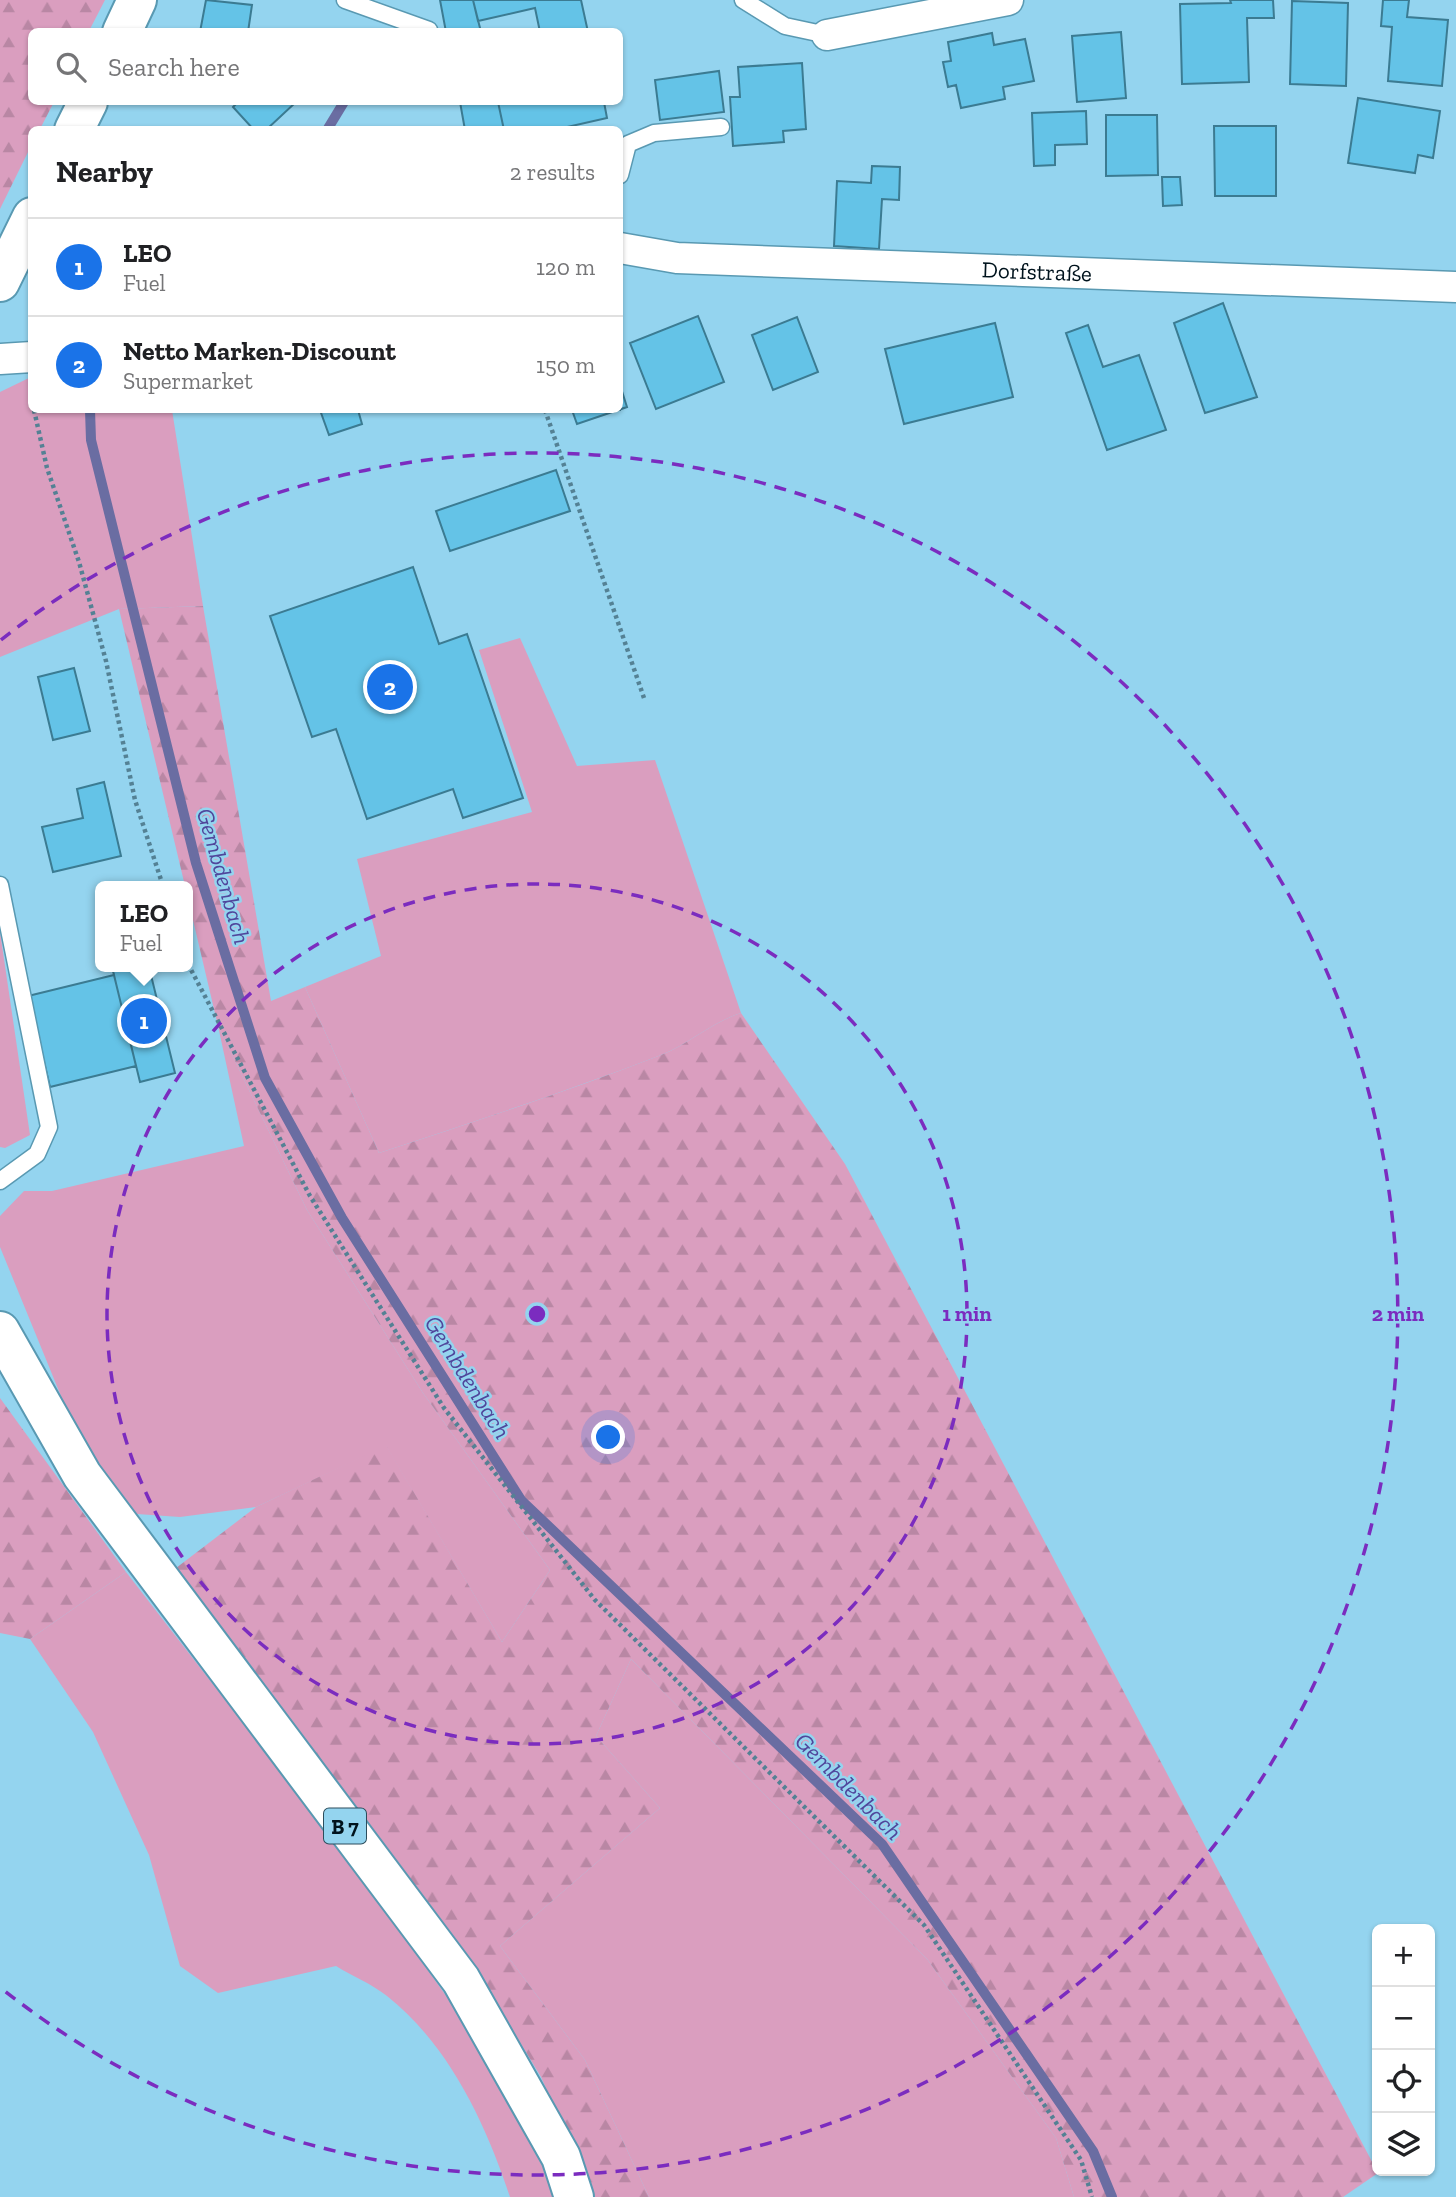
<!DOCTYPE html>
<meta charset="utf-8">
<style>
:root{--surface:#fff;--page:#f6f6f6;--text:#202124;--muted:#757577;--line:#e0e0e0;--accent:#1a73e8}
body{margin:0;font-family:"Zilla Slab",serif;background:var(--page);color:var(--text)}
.controls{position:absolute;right:21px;bottom:21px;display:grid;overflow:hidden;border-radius:10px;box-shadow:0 2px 5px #0004}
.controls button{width:63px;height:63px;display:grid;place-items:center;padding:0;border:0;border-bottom:2px solid var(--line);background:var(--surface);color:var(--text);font:35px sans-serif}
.you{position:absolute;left:609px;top:1438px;width:24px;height:24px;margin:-18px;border:5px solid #fff;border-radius:50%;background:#1a73e8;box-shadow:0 0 0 10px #1a73e833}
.badge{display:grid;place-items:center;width:46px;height:46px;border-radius:50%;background:var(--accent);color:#fff;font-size:23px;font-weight:700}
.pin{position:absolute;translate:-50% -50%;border:4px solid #fff;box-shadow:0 2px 7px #0006}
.popup{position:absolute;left:95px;top:881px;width:98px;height:91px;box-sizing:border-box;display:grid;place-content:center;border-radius:10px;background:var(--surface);filter:drop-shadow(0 2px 5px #0005);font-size:23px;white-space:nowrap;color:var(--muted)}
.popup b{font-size:26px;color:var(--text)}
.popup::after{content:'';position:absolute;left:50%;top:100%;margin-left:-14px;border:14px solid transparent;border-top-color:var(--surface)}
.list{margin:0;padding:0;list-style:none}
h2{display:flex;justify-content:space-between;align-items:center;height:91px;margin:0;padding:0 28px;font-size:30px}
h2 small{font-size:23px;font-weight:400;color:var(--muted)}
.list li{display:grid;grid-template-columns:46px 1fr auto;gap:21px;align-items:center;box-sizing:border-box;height:98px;padding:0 28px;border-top:2px solid var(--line)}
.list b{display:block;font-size:26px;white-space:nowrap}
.list p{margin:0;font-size:23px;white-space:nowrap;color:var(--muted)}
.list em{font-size:23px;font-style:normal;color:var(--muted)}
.icon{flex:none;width:38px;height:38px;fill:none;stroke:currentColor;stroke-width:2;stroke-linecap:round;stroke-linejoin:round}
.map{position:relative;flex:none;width:1456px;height:2197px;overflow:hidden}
.search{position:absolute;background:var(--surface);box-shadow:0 2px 5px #0004;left:28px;top:28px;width:595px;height:77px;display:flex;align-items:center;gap:18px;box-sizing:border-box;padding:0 24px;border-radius:10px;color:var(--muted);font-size:26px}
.panel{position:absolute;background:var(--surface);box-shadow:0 2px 5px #0004;left:28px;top:126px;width:595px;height:287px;border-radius:10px}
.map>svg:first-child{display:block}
.green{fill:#da9ebf}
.forest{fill:url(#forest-firs)}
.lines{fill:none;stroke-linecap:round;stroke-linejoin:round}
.stream{stroke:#6a6da2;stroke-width:10}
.building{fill:#64c3e7;stroke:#3b7b92;stroke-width:2}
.lane-casing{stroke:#5999b2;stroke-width:19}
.street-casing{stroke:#5999b2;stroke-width:33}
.primary-casing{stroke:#5999b2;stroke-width:42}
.path{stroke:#548194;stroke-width:4.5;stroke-dasharray:3.5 3.5;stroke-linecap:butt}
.lane{stroke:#fff;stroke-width:16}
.street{stroke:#fff;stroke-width:30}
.primary{stroke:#fff;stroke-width:38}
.ring{fill:none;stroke:#7b2cbf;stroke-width:3.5;stroke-dasharray:12 9}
.labels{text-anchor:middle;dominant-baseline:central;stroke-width:5;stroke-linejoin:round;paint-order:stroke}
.shield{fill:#94d4ef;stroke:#2c4d5c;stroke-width:2}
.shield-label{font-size:21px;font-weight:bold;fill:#00131d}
.street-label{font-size:23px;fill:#00131d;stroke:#94d4ef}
.water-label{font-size:24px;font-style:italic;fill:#50469b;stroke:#94d4ef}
.centre{fill:#7b2cbf;stroke:#94d4ef;stroke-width:3.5}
.ring-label{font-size:21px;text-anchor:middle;font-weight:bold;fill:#7b2cbf;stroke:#94d4ef;stroke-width:5;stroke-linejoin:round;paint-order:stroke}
</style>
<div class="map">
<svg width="1456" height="2197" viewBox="0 0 1456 2197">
<defs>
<pattern id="forest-firs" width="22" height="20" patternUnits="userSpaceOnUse" patternTransform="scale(1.75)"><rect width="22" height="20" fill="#da9ebf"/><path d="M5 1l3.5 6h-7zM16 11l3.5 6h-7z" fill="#b987a4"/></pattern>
</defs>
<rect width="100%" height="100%" fill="#94d4ef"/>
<path class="green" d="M31 377 32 410H172L203 606 119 609 0 657V392Z
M520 638 577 766 655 760 741 1013C712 1022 689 1044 661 1055 568 1091 473 1122 379 1153L305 987 381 956 357 859 532 812 479 650Z
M0 932 30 1135 5 1148 0 1147Z
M218 1026 307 1210 423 1393 550 1570 502 1642 386 1446 256 1507 180 1517 137 1514 79 1440 0 1247V1216L24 1191H52L244 1146Z
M126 1572 356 1869 464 2021 546 2173 556 2197H510C486 2124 449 2045 387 1996 372 1984 352 1976 336 1966L218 1993 180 1966 149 1855 93 1732 30 1639Z
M631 1659 927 1959 1056 2138 1074 2197H649L585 2060 500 1946 660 1808 596 1736Z"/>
<path class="forest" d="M0 0H105L89 31 32 32V102H54L40 129 32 130 31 146 0 209Z
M203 606 271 1001 305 987 379 1153C474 1122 568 1091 661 1055 689 1044 712 1022 741 1013L845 1164 1378 2173 1343 2197H1074L1056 2138 927 1959 631 1659 596 1736 660 1808 500 1946 585 2060 649 2197H594L541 2077 475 1968 159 1581 256 1507 386 1445 502 1642 550 1570 423 1393 307 1210 218 1026 188 899V886H185L119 609Z
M0 1398 126 1572 30 1639 0 1633Z"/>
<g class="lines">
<path class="stream" d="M327 130 344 102
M90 410 91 440 196 863 265 1078 342 1218 521 1500 882 1844 1093 2151 1112 2197"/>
</g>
<path class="building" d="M206 0 252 5 248 32H200Z
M440 0H473L481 32H446Z
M473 0H581L588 32H540L535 8 478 21Z
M1230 0H1273L1274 18H1247L1249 82 1182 84 1180 4 1231 3Z
M1383 0H1409L1407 17 1448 20 1442 86 1388 81 1392 27 1381 26Z
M1292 1 1348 3 1346 86 1290 84Z
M1121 32 1126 98 1077 102 1072 36Z
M992 33 994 45 1025 39 1034 81 1003 87 1005 99 961 108 956 85 948 87 943 62 951 61 948 42Z
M802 63 806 129 783 131 784 142 733 146 730 97H740L738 67Z
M719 71 724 112 660 120 655 80Z
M1358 98 1440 111 1433 158 1418 155 1415 173 1348 163Z
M238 102H296L266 130H254L233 107Z
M460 102H498L504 130H465Z
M498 102H604L607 118 554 130H504Z
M1086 111 1087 144 1055 145V165L1034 166 1032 113Z
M1106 115H1157L1158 175 1106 176Z
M1214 126H1276V196H1215Z
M872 166 900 167 899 200 882 199 879 249 834 246 837 181 871 183Z
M1162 177H1180L1182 205 1163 206Z
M1223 303 1257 397 1205 413 1174 323Z
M698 316 724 382 656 409 630 343Z
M797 317 818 372 773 390 752 335Z
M995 323 1013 397 904 424 885 349Z
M1088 325 1103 367 1139 355 1166 430 1107 450 1066 333Z
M620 385 627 407 577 424 572 410H620Z
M320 410H358L362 424 329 435Z
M556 470 570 511 450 551 436 511Z
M413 567 439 644 467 634 523 798 463 818 453 789 367 819 336 729 312 737 270 616Z
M74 668 90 731 53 740 38 677Z
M104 782 121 856 53 872 42 827 83 818 77 789Z
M112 967H149L175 1073 140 1082Z
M114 975 136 1066 50 1087 28 996Z"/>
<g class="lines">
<g class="lane-casing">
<path id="lane" d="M345 0 429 30
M743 0 785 26 827 35
M620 175 628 144 654 133 721 127
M0 885 49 1127 37 1154 0 1181"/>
</g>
<g class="street-casing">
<g id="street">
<path d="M827 35 1008 0"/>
<path id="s1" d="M620 248 677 258 1456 287"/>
<path d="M0 359 32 357"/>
</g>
</g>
<g class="primary-casing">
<path id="primary" d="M122 32 137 0
M74 130 88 102
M0 282 32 217
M0 1331 82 1475 461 1980 561 2157 574 2197"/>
</g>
<path class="path" d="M34 410 47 468 79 562 106 661 135 800 163 886
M545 410 644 698
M188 964 310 1196 444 1408 595 1600 924 1925 1081 2160 1092 2197"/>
<use href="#lane" class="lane"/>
<use href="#street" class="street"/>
<use href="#primary" class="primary"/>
</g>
<g class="ring">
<circle cx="537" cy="1314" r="430"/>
<path d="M1 640A861 861 0 1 1 1 1988"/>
</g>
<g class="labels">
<rect class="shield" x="324" y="1808.5" width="42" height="35" rx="5"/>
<g class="shield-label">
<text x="345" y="1826">B 7</text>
</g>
<g class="street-label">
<text stroke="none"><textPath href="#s1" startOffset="418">Dorfstraße</textPath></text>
</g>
<g class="water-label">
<text transform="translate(224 876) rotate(74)">Gembdenbach</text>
<text transform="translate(468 1377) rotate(58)">Gembdenbach</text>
<text transform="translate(849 1786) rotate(45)">Gembdenbach</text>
</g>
</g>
<circle cx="537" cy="1314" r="10" class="centre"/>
<g class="ring-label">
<text x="967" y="1321">1 min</text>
<text x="1398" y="1321">2 min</text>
</g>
</svg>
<div class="controls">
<button>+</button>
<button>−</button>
<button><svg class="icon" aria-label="locate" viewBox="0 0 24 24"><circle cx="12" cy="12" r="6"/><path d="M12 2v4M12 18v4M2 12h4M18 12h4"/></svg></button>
<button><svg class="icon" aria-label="layers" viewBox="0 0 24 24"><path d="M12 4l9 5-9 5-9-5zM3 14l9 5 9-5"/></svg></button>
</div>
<div class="you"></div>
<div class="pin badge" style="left:144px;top:1021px">1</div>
<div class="popup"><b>LEO</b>Fuel</div>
<div class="pin badge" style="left:390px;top:687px">2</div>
<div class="search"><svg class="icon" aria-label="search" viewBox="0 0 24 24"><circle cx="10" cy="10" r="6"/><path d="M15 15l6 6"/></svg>Search here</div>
<section class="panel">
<h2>Nearby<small>2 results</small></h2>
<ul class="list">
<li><span class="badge">1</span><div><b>LEO</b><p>Fuel</p></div><em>120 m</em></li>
<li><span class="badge">2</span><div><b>Netto Marken-Discount</b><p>Supermarket</p></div><em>150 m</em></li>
</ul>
</section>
</div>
